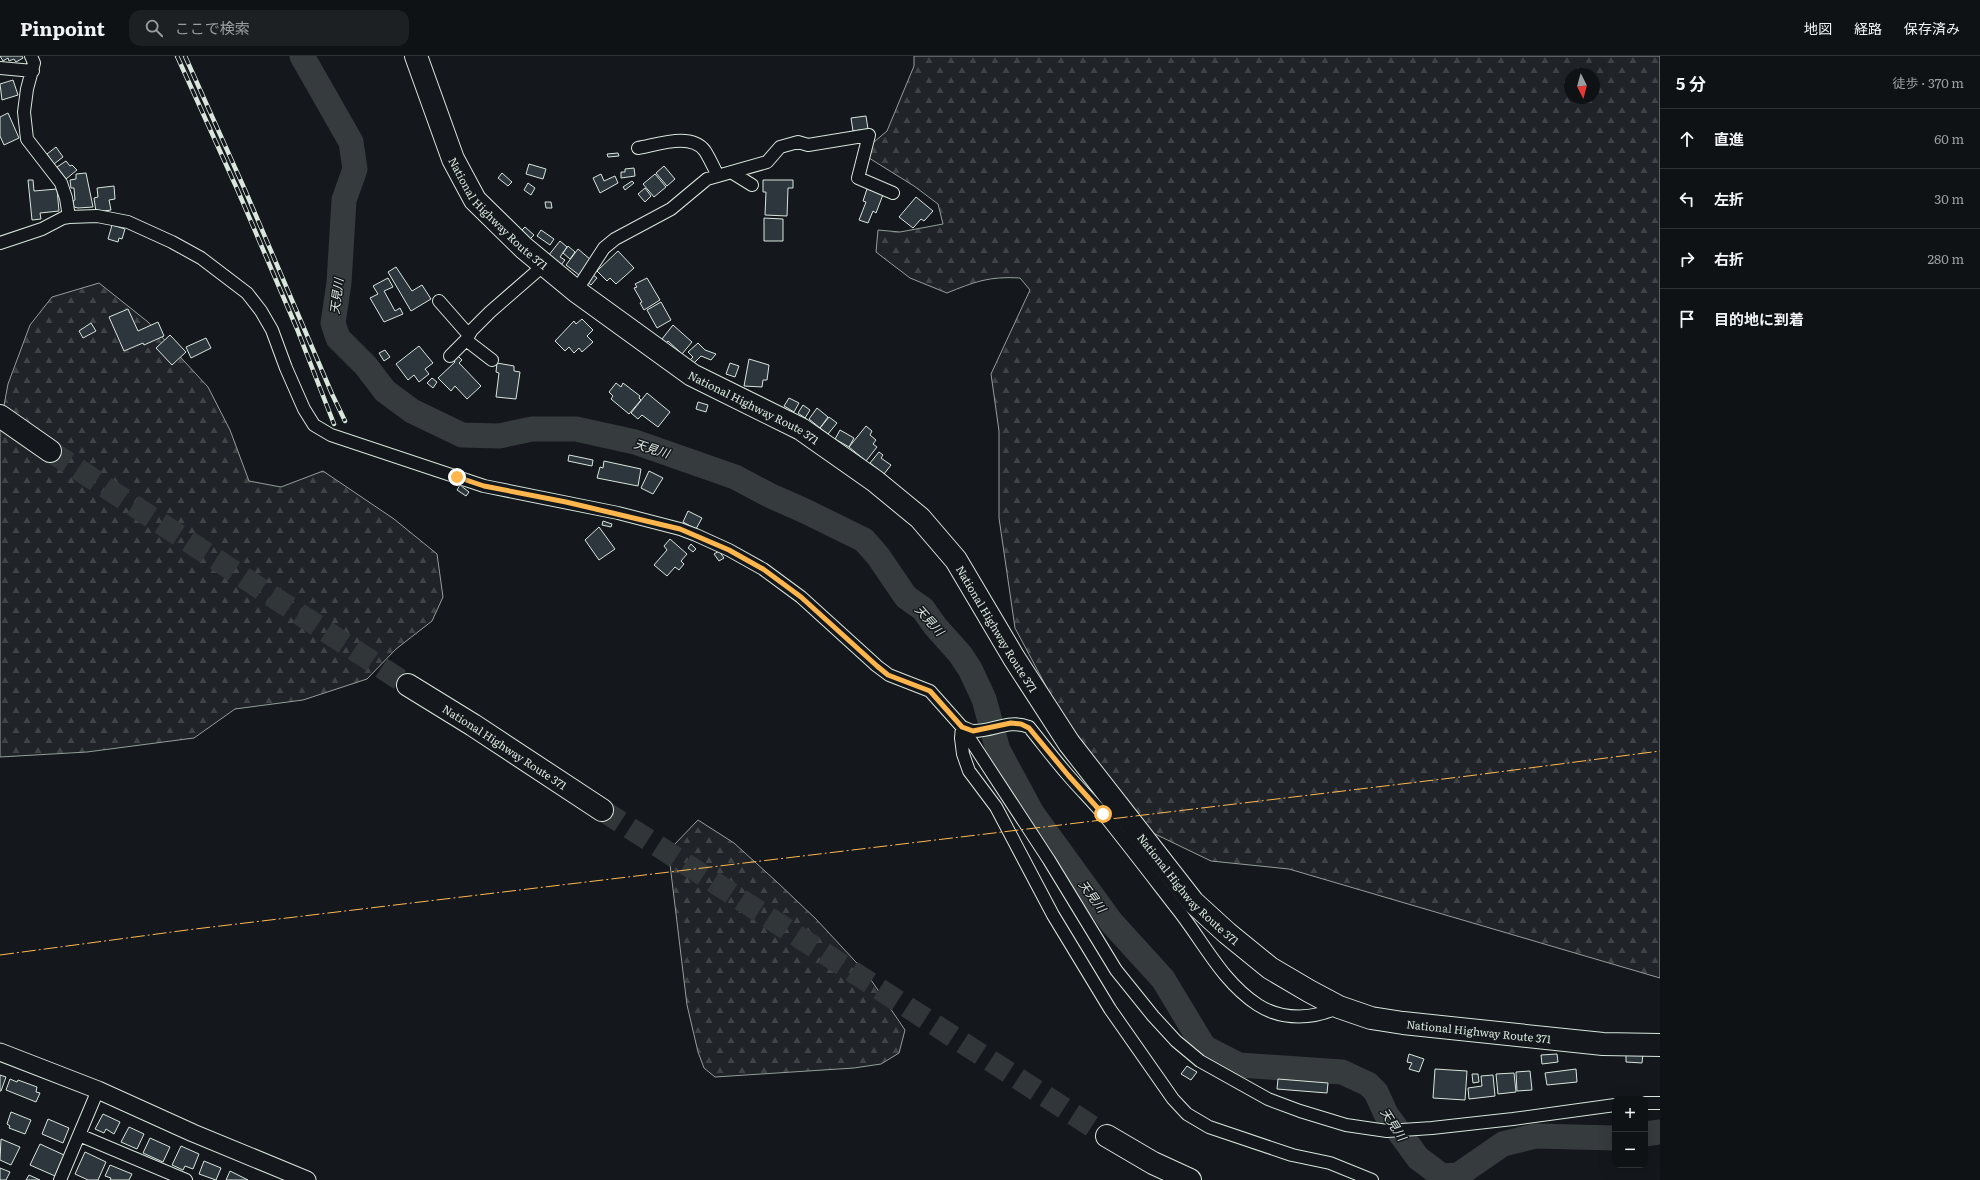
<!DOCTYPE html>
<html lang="ja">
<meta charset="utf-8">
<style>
:root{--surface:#0f1215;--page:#1d2022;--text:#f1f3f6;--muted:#9b9ea0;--line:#2f3234}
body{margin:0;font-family:Literata,"Noto Sans JP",serif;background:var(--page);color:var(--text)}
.controls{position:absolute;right:12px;bottom:12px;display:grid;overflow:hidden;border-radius:8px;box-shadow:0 4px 16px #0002}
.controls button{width:36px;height:36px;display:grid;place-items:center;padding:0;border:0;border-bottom:1px solid var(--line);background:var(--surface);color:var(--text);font:20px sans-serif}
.compass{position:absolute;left:1564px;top:12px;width:36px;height:36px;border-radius:50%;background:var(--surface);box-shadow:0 4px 16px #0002;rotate:174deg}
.stop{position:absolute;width:12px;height:12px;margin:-9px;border:3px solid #ffb74d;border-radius:50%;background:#fff}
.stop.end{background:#ffb74d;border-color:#fff;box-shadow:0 1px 4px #0008}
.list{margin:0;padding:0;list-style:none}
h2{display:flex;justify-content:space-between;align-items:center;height:52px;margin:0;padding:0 16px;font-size:17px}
h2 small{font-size:13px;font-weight:400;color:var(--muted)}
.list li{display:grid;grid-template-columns:26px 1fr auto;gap:12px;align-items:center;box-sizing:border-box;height:60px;padding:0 16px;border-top:1px solid var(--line)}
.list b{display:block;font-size:15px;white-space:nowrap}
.list em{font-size:13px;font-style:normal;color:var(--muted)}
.icon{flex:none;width:22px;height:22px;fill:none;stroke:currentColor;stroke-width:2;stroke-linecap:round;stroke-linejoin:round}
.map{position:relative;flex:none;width:1660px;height:1124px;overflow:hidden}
header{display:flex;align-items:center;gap:24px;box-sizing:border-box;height:56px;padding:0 20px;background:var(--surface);border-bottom:1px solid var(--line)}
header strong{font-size:19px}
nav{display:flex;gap:22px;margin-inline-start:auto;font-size:14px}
.search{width:280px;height:36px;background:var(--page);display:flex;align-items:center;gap:10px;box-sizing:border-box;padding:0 14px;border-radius:12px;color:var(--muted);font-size:15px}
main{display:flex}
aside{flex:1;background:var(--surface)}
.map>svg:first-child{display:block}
.forest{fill:url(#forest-firs);stroke:#939e99;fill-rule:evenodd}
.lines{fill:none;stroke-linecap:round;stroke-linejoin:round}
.river{stroke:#363b3e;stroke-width:25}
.building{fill:#2c363c;stroke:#d8e6dc}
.highway-tunnel{stroke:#313739;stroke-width:22;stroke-dasharray:22 11;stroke-linecap:butt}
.street-casing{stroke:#d8e6dc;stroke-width:14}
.secondary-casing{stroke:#d8e6dc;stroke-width:19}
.highway-casing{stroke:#d8e6dc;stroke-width:24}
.street{stroke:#14181c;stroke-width:12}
.secondary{stroke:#14181c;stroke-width:17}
.highway{stroke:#14181c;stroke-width:22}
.rail-casing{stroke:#d8e6dc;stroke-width:4.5}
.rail{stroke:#14181c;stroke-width:3;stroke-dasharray:9;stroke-linecap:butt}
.power{stroke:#ffb74d;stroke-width:1;stroke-dasharray:14 3 2 3;stroke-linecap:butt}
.route{stroke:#ffb74d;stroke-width:5}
.labels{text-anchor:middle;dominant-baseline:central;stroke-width:3;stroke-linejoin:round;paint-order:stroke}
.street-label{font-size:11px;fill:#d8e6dc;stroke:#14181c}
.water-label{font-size:12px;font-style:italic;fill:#d8e6dc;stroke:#14181c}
</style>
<header>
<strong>Pinpoint</strong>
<div class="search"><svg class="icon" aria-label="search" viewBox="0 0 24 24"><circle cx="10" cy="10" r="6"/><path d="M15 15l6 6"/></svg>ここで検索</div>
<nav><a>地図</a><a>経路</a><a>保存済み</a></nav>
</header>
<main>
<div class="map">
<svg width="1660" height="1124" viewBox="0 0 1660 1124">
<defs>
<pattern id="forest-firs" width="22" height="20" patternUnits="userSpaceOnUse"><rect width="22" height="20" fill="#202428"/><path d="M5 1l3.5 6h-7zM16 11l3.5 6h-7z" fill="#404447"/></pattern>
</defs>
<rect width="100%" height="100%" fill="#14181c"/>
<path class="forest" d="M914 0H1660V922L1289 813 1211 805 1153 777 1098 714 1055 647 1015 572 999 462V375L991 318 1030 234 1020 222C989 220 974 226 947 237L910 222 876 196 878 174 900 176 943 168 938 148 914 130 861 97 887 75 914 10ZM1570 18H1594V42H1570Z
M99 227 148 266 208 331 230 374 249 425 281 431 323 415 394 463 437 498 443 541 432 565 396 593 367 623 303 644 235 653 194 682 87 696 0 701V371L8 328 30 269 52 241Z
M698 764 734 787 777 826 816 863 867 918 905 974 899 997 881 1008 854 1012 715 1021 704 1012 698 996 687 949 669 800 673 790Z"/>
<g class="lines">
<path class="river" d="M302 0 351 86 355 113 344 144 339 227 333 267 338 282 366 310 385 335 412 355 462 379 499 380 532 373H576L635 386 735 421 771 440 805 455 864 484 878 500 906 541 923 553 935 570 960 598 970 613 984 643 998 694 1032 757 1112 867 1163 923 1204 991 1239 1009 1342 1016 1368 1028 1376 1036 1386 1058 1418 1102 1442 1120 1458 1119 1503 1088 1535 1080 1615 1082
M1645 1078 1660 1076"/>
</g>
<path class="building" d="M0 0H22L23 2 16 6 14 3 9 5 8 2 3 5Z
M13 24 18 39 2 44 0 28Z
M8 57 19 82 4 89 0 80V61Z
M866 60 868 73 853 75 851 62Z
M56 91 63 101 54 108 47 98Z
M618 97 619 100 608 101 607 98Z
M66 105 70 110 72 109 77 114 66 123 57 111Z
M529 108 546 113 543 123 526 118Z
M664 110 675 123 667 130 656 117Z
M634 112 635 120 621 122V116H625V113Z
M86 117 93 151 78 152 74 151 73 145 75 144 74 132H71L70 124 76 123V118Z
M502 117 512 126 508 130 498 122Z
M601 118 604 125 615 120 618 127 600 137 593 122Z
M655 118 666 131 654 141 643 128Z
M28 124H33L34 135 57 133 59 155 40 157 41 163 32 164Z
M763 124H793V132H788L787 160 765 159 766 136H763Z
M632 125 634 127 625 134 623 131Z
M528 127 535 132 531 139 524 134Z
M114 130 115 143 109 144 111 154 96 156 94 142 98 141 97 132Z
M868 130 884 136 876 157 873 155 868 167 859 164 866 146 863 145Z
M645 132 651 140 645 146 638 138Z
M916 141 933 155 924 165 921 163 913 172 899 161Z
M545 146H551L552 152H546Z
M764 162 783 163V185H764Z
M112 169 125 173 122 183 119 182 118 186 108 183Z
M525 171 534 179 528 185 519 177Z
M541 174 554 183 550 189 537 180Z
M560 185 567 191 560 201 565 204 561 209 548 200Z
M568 190 575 196 570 203 563 197Z
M578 193 591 204 579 219 566 209Z
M618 195 634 212 616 228 610 222 607 225 597 215Z
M396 211 412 235 422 229 431 243 411 255 388 216Z
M592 218 597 222 591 229 586 225Z
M388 222 393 231 384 235 395 255 400 252 403 258 384 266 370 242 378 238 373 230Z
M647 222 660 244 644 254 640 247 642 246 634 232 637 231 635 228Z
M661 246 671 264 657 272 647 254Z
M128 253 138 275 158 266 164 280 144 289 143 287 124 295 109 261Z
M582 263 593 274 587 280 593 286 582 296 579 292 574 297 569 291 565 295 555 285 574 265 576 268Z
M91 267 96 275 83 282 79 275Z
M673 269 692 286 682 298 668 285 666 287 662 283Z
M170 279 186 296 172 309 156 292Z
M206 282 211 292 191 302 186 291Z
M698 287 705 294 716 298 711 304 701 300 694 307 690 304 693 301 688 296Z
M419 290 433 307 425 313 429 318 419 326 414 319 408 324 396 308Z
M385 294 390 301 384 305 379 297Z
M457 299 462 304 459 307 481 330 467 343 455 330 451 335 438 322 455 306 453 303Z
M749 303 769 309 767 324H763L762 331 744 330Z
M497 307 514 310V315L520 316 516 343 496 341 499 317 496 316Z
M730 307 739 310 735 321 726 318Z
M432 322 437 326 433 332 427 327Z
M616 327 621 331 623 327 640 340 639 342 641 344 629 358 611 343 613 340 609 336Z
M647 337 670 356 658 371 642 359 638 363 631 357Z
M789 342 799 347 794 356 784 350Z
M698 346 708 349 706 356 696 353Z
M803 349 810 354 805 362 798 357Z
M817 352 828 361 820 372 809 363Z
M829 361 837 367 828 378 820 372Z
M866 370 872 375 870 379 876 384 873 388 877 391 866 405 849 391Z
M840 374 854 382 849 391 835 383Z
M879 396 883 399 881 402 891 409 884 418 870 407Z
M569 399 593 404 592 410 568 405Z
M604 405 641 413 638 430 597 422 600 411 603 412Z
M649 415 663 422 653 438 641 432Z
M460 429 469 436 466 440 457 434Z
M688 455 702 462 696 473 683 466Z
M603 465 612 468 611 471 602 469Z
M599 471 615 493 599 504 585 484Z
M670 483 687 498 681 505 684 508 679 514 675 511 667 520 654 509 667 494 664 490Z
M691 488 696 493 693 496 688 492Z
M719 495 724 502 719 505 714 498Z
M1626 997 1643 998 1642 1007 1626 1006Z
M1409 998 1424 1003 1419 1016 1409 1013 1412 1007 1407 1006Z
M1557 998 1558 1006 1542 1008 1541 999Z
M1187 1010 1197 1016 1191 1024 1181 1018Z
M1435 1013 1467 1015 1465 1044 1433 1042Z
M1576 1013 1577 1026 1547 1029 1545 1017Z
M1530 1015 1532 1034 1517 1035 1516 1016Z
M1514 1017 1516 1036 1498 1038 1496 1018Z
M1472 1018H1478L1479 1026 1473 1027Z
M0 1019 6 1021 1 1035H0Z
M1493 1019 1495 1040 1469 1043 1468 1032 1482 1030 1481 1020Z
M10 1023 17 1026 18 1024 37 1031 36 1036 40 1037 36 1046 6 1034Z
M1278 1023 1328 1027 1327 1037 1277 1033Z
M11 1056 31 1064 25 1078 9 1072 10 1070 7 1068Z
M103 1058 120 1066 114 1078 106 1073 104 1077 95 1073Z
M48 1063 69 1072 63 1087 42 1078Z
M129 1071 144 1078 137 1093 121 1086Z
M150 1082 170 1091 163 1106 143 1097Z
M1 1083 20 1091 11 1109 0 1104Z
M40 1088 64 1099 55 1120 30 1109Z
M181 1090 199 1098 193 1113 185 1110 183 1114 172 1109Z
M85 1096 106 1106 98 1124H88L75 1118Z
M204 1105 221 1112 216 1124 199 1118Z
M110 1109 132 1118 129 1124H110L111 1122 105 1120Z
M0 1112 10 1116 6 1124H0Z
M230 1115 248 1124H226Z
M29 1119 40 1124H26Z"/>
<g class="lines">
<path class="highway-tunnel" d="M50 395 408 629
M602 754 1107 1080"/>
<g class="street-casing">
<path id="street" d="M31 0 34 7 27 33 24 56 27 83 61 127 66 142 69 161 97 160 128 166 172 186 201 202 247 237 261 255 272 274 286 312 304 353 314 369 331 379 484 430 618 457 680 473 696 479 729 494 763 513 801 541 877 610 889 619 930 635 962 671 1049 804 1116 914 1153 960 1176 985 1200 1005 1268 1043 1300 1055 1346 1069 1387 1075 1432 1072 1513 1063 1615 1049
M0 12 33 15
M638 92C657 89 691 76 705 95 710 103 714 112 718 120
M731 116 752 129
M0 187 42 173 63 162 69 161
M576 235 604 192 615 183 671 153 707 123 767 106 780 91 798 86 808 89 869 79 858 122 893 137
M439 245 468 278
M466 284 492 304
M450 300 466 284 472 274 490 256 544 209
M962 671 961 682 963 698 969 715 996 751 1053 859 1110 953 1173 1043 1187 1058 1209 1071 1292 1099 1330 1107 1372 1124
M962 671C966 672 970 675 974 675 994 675 1009 663 1029 671 1042 687 1054 703 1067 718 1079 732 1092 745 1104 759 1128 789 1151 819 1175 850 1202 883 1221 925 1258 949 1283 965 1314 963 1339 951
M1645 1047H1660
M79 1079 186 1124
M60 1124 98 1034"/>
</g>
<g class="secondary-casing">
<path id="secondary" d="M0 996 98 1034 193 1077 307 1124"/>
</g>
<g class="highway-casing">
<g id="highway">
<path id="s1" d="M416 0 453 103 475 144 524 192 576 235 692 319 801 373 875 425 920 462 956 504 1014 602 1069 687 1193 846 1227 877 1270 912 1309 935 1339 951 1371 962 1403 967 1603 988 1660 989"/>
<path d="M0 360 50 395"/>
<path id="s2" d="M408 629 473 669 602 754"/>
<path d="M1107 1080 1153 1107 1190 1124"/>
</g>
</g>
<use href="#street" class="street"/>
<use href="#secondary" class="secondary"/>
<use href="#highway" class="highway"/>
<g class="rail-casing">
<path id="rail" d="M177 0 238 135 297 273 334 368
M185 0 245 134 332 338 345 365"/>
</g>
<use href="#rail" class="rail"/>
<path class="power" d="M0 899 187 874 1468 720 1660 695"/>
</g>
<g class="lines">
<path class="route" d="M457 421 484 430 566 446 680 473 729 494 763 513 801 541 877 610 888 619 930 635 962 671 973 675 1011 667 1021 668 1029 672 1068 719 1103 758"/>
</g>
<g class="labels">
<g class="street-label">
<text stroke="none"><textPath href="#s1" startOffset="181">National Highway Route 371</textPath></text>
<text stroke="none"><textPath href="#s1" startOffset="505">National Highway Route 371</textPath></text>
<text stroke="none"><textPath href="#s1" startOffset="841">National Highway Route 371</textPath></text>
<text stroke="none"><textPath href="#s2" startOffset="115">National Highway Route 371</textPath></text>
<text stroke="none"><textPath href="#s1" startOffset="1165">National Highway Route 371</textPath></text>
<text stroke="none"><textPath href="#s1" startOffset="1501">National Highway Route 371</textPath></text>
</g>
<g class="water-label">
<text transform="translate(336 240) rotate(-83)">天見川</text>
<text transform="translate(652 392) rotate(18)">天見川</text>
<text transform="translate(930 564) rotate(48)">天見川</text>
<text transform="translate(1093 840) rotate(54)">天見川</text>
<text transform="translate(1394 1068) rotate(57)">天見川</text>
</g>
</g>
</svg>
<div class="controls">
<button>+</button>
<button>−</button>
</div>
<svg class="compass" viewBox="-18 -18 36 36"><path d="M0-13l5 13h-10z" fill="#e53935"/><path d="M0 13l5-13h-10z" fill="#9b9ea0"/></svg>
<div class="stop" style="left:1103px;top:758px"></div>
<div class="stop end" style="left:457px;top:421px"></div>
</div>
<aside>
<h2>5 分<small>徒歩 · 370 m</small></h2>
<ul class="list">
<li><svg class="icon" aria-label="ahead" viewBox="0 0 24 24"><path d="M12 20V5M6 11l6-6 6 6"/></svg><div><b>直進</b></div><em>60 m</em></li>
<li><svg class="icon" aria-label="left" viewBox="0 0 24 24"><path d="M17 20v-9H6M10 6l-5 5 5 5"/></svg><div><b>左折</b></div><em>30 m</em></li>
<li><svg class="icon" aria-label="right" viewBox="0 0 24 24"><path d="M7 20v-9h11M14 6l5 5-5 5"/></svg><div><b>右折</b></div><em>280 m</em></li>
<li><svg class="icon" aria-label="arrive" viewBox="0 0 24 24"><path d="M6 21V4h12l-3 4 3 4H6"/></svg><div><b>目的地に到着</b></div></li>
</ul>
</aside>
</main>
